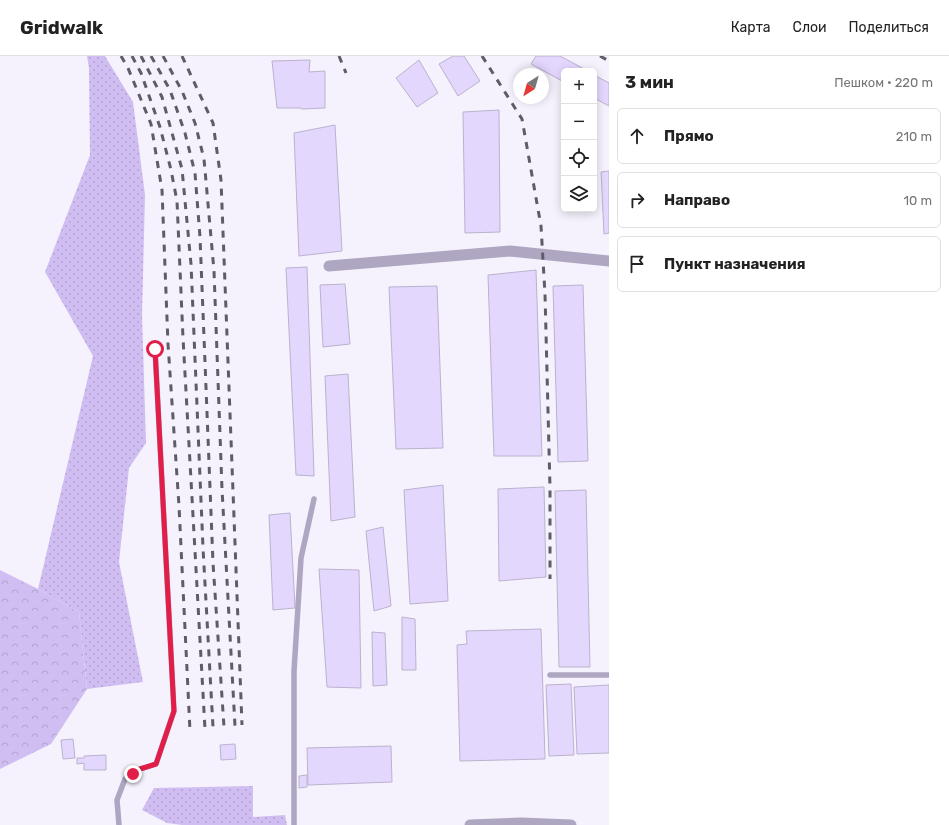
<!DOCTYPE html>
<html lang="ru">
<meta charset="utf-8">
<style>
:root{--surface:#fff;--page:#f2f2f2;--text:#222;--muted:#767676;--line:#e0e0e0}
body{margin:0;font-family:Rubik,sans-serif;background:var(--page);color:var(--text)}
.controls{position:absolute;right:12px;top:12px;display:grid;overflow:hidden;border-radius:6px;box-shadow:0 2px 10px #0003}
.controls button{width:36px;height:36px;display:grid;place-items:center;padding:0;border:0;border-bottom:1px solid var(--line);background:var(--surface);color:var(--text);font:20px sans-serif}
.compass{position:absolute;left:513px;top:12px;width:36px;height:36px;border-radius:50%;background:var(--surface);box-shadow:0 2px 10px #0003;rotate:217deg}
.stop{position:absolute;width:12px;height:12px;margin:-9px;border:3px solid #e11d48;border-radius:50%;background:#fff}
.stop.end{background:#e11d48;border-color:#fff;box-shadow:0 1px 4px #0008}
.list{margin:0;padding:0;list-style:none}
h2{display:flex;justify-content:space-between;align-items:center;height:52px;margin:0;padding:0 16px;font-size:17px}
h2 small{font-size:13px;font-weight:400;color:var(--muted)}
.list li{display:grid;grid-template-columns:26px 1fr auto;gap:12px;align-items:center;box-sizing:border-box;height:56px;margin:0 8px 8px;padding:0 8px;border:1px solid var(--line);border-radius:6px}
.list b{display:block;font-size:15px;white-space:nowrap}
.list em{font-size:13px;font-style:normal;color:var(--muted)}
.icon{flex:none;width:22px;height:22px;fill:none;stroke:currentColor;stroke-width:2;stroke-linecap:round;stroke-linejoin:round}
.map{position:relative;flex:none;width:609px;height:769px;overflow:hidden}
header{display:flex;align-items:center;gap:24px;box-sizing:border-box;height:56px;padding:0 20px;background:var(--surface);border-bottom:1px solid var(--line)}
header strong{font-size:19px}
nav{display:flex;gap:22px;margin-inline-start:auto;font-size:14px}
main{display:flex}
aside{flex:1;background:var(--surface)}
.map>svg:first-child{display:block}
.grass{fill:url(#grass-dots)}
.forest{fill:url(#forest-crowns)}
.building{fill:#e4d7fe;stroke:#bbb2cd}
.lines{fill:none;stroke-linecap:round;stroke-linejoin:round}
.service{stroke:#afa6c1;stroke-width:5.5}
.minor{stroke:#afa6c1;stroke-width:11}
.rail{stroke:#5f5c66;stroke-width:3;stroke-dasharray:7 7;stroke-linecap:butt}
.route{stroke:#e11d48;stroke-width:5}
</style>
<header>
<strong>Gridwalk</strong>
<nav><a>Карта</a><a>Слои</a><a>Поделиться</a></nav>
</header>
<main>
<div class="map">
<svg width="609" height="769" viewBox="0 0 609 769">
<defs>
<pattern id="grass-dots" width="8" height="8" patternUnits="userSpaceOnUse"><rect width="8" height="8" fill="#d0bef2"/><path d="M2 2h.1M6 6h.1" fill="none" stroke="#b2a3d0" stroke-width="1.8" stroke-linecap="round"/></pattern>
<pattern id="forest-crowns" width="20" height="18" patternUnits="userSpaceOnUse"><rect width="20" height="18" fill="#d0bef2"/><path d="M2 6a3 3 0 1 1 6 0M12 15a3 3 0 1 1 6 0" fill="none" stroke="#b2a3d0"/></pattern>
</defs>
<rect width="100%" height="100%" fill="#f5f2fd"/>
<path class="grass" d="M87 0H105L133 46 145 139 142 259 146 387 129 412 119 506 143 626 87 633 79 556 38 533 93 300 45 216 90 99 89 12Z
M253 730V761L285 759 287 769H182L167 767 142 754 154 732Z"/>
<path class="forest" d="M0 514 38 533 79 556 87 633 51 688 0 713Z"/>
<path class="building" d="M453 0H464L480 25 458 40 439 8Z
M536 0H560L588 15H564V26L531 8Z
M310 4 309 16 325 15V52L302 53 300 52H277L272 5Z
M419 4 438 37 417 51 396 22Z
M594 19 609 27V50L594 42Z
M499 54 500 176 465 177 463 56Z
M335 69 342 195 299 200 294 77Z
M609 115V177L604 178 601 116Z
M307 211 314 420 296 419 286 212Z
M536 214 542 400H494L488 219Z
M345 228 350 288 323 291 320 229Z
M583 229 588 405 558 406 553 230Z
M437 230 443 392 396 393 389 231Z
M348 318 355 461 331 465 325 320Z
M443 429 448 545 410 548 404 434Z
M544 431 546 521 499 525 498 433Z
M586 434 590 611H559L555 435Z
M290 457 295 552 273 554 269 459Z
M383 471 391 550 374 555 366 475Z
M319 513 359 514 361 632 327 631Z
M402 561 415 563 416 614H402Z
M541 573 545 703 460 705 457 589 467 588 466 575Z
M372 576 385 577 387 629 373 630Z
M571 628 574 699 549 700 546 629Z
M609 629V697L577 698 574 631Z
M73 683 75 702 63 703 61 684Z
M235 688 236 703 221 704 220 689Z
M391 690 392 726 308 729 307 692Z
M106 699V714H84V707L77 708V702H84V700Z
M307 719V731L299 732V720Z"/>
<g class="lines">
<path class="service" d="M550 619H609
M119 769 117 744 125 723 140 713 156 708 174 655 155 293
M294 769V615L301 502 314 443"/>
<path class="minor" d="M329 210 510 195 609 205
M470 769 521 767 571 769"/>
<path class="rail" d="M121 0 128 12 151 68 162 134 168 288 179 450 190 675
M132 0 141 17 160 71 171 114 177 145 183 282 205 673
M141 0 162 41 182 113 191 208 203 492 213 671
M151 0 170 34 185 77 195 117 200 181 213 507 224 671
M163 0 182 35 195 67 204 103 214 215 222 433 235 670
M182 0 213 67 221 124 242 669
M339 0 346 17
M482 0 522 63 541 170 545 238 550 432V523
M600 0 609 5"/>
</g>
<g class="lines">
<path class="route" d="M133 718 140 713 156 708 174 655 155 293"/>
</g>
</svg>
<div class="controls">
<button>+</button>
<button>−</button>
<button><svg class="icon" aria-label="locate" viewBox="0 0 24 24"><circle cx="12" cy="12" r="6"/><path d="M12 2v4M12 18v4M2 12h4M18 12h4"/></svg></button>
<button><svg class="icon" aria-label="layers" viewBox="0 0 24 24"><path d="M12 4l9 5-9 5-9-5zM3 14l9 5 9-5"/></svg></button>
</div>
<svg class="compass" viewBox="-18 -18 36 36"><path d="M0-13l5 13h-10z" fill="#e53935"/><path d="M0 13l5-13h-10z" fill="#767676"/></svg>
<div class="stop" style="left:155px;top:293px"></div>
<div class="stop end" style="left:133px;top:718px"></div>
</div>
<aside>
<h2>3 мин<small>Пешком · 220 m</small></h2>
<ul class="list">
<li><svg class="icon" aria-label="ahead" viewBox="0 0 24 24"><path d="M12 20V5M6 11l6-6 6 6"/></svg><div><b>Прямо</b></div><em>210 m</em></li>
<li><svg class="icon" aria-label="right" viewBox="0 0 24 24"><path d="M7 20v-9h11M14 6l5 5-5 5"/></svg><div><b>Направо</b></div><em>10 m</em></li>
<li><svg class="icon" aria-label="arrive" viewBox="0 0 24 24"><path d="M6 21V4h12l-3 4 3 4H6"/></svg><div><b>Пункт назначения</b></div></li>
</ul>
</aside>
</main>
